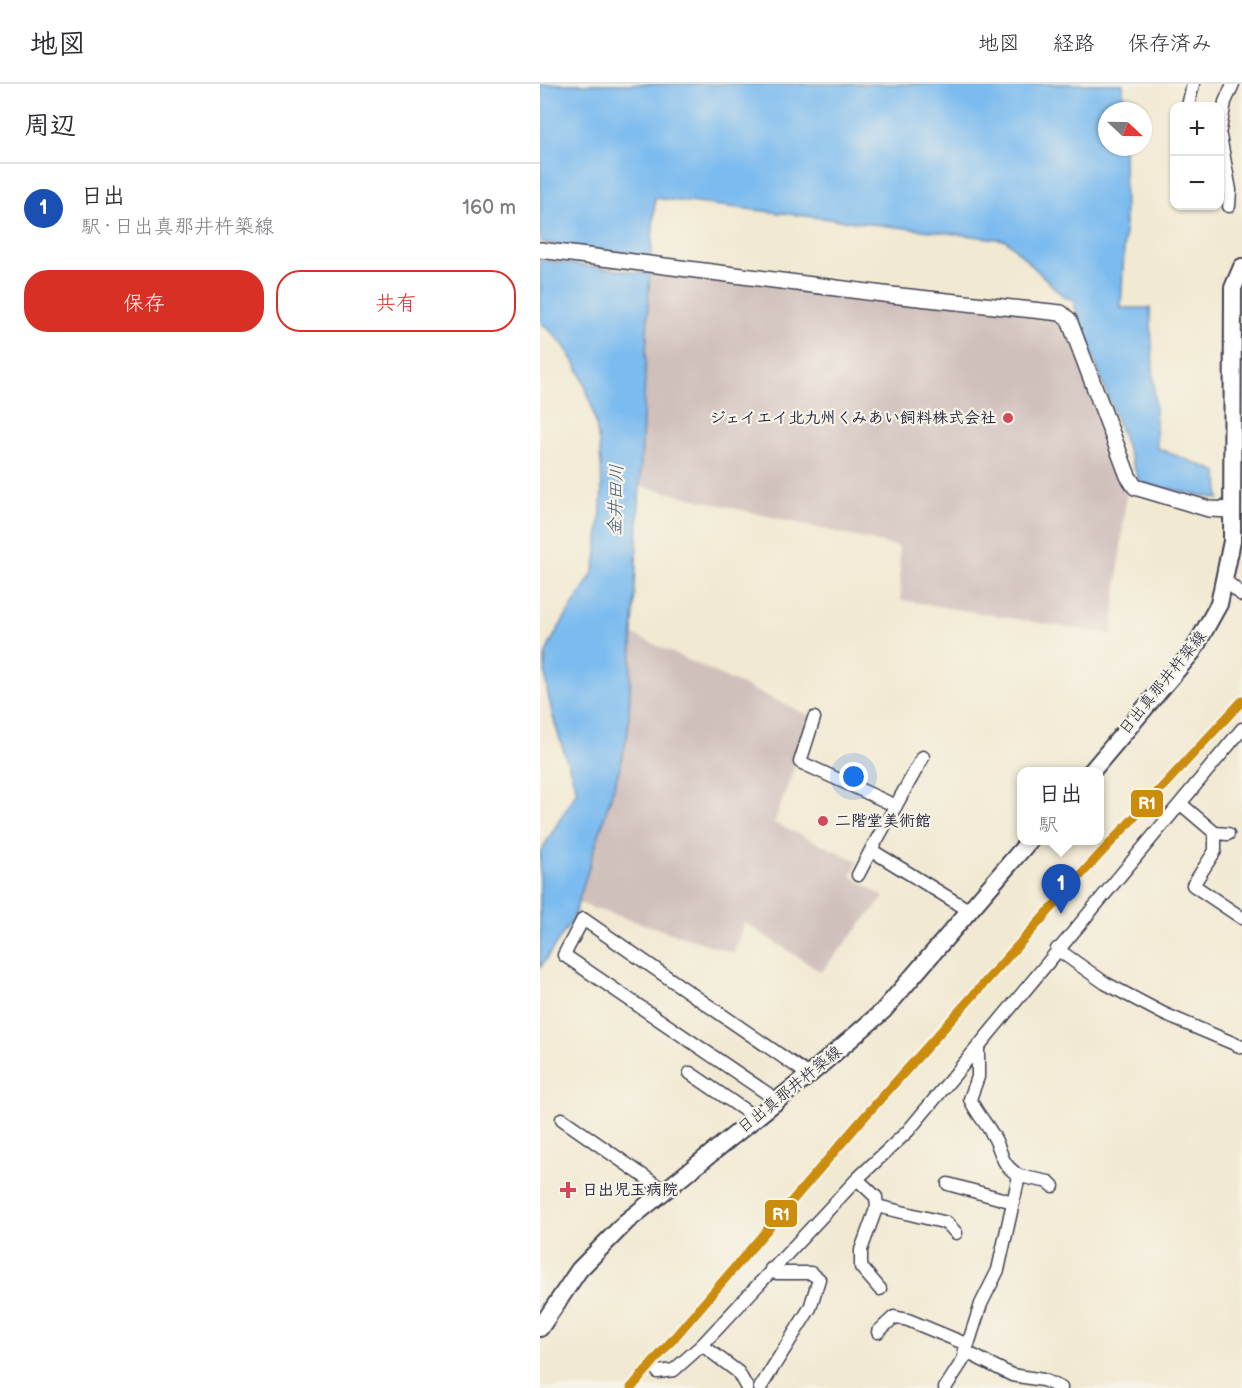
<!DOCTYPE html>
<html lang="ja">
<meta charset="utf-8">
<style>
:root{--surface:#fff;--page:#f7f7f7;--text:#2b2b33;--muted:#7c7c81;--line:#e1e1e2;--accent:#d93025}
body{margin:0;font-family:"Balsamiq Sans","Klee One",sans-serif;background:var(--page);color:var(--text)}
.controls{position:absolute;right:18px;top:18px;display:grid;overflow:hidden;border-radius:12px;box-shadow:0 2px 4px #0004}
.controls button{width:54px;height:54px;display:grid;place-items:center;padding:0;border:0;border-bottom:2px solid var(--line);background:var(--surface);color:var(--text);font:30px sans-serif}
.compass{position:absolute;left:558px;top:18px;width:54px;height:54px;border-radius:50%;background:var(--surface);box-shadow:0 2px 4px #0004;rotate:112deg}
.you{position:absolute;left:314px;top:693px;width:21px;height:21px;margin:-15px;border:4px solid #fff;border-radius:50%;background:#1a73e8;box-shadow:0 0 0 9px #1a73e833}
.badge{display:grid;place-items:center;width:39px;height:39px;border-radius:50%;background:var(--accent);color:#fff;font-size:20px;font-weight:700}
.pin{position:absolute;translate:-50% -50px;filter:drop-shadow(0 2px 3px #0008)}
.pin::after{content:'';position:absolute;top:32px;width:21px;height:18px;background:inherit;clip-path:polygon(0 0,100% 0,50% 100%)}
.popup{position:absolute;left:477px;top:683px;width:87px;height:78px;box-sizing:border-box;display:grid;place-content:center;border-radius:12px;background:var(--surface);filter:drop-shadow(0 2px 4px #0005);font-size:20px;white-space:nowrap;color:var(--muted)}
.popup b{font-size:22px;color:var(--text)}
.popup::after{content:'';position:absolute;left:50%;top:100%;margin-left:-12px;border:12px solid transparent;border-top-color:var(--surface)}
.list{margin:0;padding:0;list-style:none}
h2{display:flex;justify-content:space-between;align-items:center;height:78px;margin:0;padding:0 24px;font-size:26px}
h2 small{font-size:20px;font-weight:400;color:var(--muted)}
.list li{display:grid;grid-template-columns:39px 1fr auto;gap:18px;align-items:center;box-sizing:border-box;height:90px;padding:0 24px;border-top:2px solid var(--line)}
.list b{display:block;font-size:22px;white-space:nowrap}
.list p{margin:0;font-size:20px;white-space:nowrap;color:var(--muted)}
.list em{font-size:20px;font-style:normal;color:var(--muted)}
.actions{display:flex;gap:12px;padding:18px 24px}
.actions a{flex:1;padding:14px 0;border:2px solid var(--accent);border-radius:24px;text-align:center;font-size:21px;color:var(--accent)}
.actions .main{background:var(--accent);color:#fff}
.map{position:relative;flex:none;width:702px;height:1304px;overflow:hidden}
header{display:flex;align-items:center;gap:36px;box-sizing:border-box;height:84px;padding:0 30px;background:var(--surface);border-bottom:2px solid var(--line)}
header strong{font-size:28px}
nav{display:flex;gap:33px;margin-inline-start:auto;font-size:21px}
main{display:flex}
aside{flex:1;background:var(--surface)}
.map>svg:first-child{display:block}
.industrial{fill:#d0c0bc}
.water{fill:#7bbbef;stroke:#4e6e95;stroke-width:1.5}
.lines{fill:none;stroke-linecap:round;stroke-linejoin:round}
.minor-casing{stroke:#414052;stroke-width:15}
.tertiary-casing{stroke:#414052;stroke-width:18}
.secondary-casing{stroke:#414052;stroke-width:20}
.minor{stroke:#fff;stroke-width:12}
.tertiary{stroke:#fff;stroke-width:15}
.secondary{stroke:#fff;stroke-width:16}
.rail-1-casing{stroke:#f7f3e8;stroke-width:14}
.rail-1{stroke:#cc8c0c;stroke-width:9}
.poi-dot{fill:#d1495b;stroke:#f7f3e8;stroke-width:2}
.labels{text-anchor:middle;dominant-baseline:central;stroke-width:4.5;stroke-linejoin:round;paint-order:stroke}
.poi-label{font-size:16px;font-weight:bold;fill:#22223b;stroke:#f7f3e8;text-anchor:start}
.street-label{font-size:16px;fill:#22223b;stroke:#f7f3e8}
.water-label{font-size:18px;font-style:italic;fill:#41587a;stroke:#f7f3e8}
.line-badge{stroke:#f7f3e8;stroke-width:2}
.badge-label{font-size:16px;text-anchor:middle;font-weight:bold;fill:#fff}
</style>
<header>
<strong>地図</strong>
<nav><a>地図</a><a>経路</a><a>保存済み</a></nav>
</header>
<main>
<aside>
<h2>周辺<small></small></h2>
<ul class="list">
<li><span class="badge" style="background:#1a4fb4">1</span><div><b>日出</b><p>駅 · 日出真那井杵築線</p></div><em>160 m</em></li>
</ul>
<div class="actions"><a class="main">保存</a><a>共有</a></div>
</aside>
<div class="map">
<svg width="702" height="1304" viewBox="0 0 702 1304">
<rect width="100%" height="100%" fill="#f7f3e8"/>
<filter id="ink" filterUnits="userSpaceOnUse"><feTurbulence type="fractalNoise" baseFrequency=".0167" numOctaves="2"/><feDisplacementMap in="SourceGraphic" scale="12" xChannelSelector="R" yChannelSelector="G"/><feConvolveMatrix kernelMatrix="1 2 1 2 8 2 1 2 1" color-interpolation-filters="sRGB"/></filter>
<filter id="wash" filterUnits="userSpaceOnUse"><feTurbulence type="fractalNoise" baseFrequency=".008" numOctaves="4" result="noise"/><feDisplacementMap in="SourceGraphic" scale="24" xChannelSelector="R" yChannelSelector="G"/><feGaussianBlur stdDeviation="1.35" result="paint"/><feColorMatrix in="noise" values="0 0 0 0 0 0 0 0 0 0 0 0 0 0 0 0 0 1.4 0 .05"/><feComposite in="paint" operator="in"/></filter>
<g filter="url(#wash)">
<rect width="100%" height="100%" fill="#f1e9d2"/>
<path class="industrial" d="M112 180 521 229 588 392 572 551 361 516 359 463 100 402Z
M92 550 272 633 234 739 318 777 311 792 344 813 281 888 204 838 194 869 38 819 80 683 88 648Z"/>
<path class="water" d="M0 0H583L584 27H567V63H584L585 146 581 224H610L617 364 678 388 679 415 600 399 532 215 524 213 466 156 115 114 111 173 0 158Z
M0 176 110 190 88 648 80 683 33 835 0 884V769L37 707C24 665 4 620 5 575 5 559 45 506 53 488 58 477 57 460 59 448 67 381 59 282 0 238Z"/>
</g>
<g filter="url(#ink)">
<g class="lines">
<g class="minor-casing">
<path id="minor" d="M648 22 653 0
M680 46 685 18 693 0
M680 52 690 106 689 122
M685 496 702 511
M274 634 260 678 356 722
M641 720 675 749V767L653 801 702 834
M675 749 688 750
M331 766 383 673
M318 791 331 766 430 827
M517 865 565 899 624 930 702 963
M150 989 216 1034
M237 1016 24 871 43 835 269 991
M22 1035 125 1107
M479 1092 509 1098 513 1102
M317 1095 336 1113 337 1122 407 1139 416 1149
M408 1100 473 1118
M337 1122 321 1166V1183L340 1205
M338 1248 354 1233 368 1236 426 1260
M162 1261 198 1288 207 1304
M424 1267 472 1291 503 1296 521 1304
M118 1288 134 1286 162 1261 317 1095 368 1047 702 645
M220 1304 270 1224 279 1195 271 1189H236L231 1185
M405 1304 423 1276 441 1220 458 1186 479 1092C461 1079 464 1075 456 1057 449 1042 437 1031 430 1015L438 993V965"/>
</g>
<g class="tertiary-casing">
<path id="tertiary" d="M0 166 351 211 521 229 529 236 588 392 595 403 669 425 692 426"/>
</g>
<g class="secondary-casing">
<path id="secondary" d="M551 688 653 567 679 520 692 457 693 204 702 183
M0 1244 39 1186 87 1137 269 991 343 927 490 756"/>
</g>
<use href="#minor" class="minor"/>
<use href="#tertiary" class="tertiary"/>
<use href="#secondary" class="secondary"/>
<g class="rail-1-casing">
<path id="rail-1" d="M91 1304 319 1039 550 781 702 617"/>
</g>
<use href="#rail-1" class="rail-1"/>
</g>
</g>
<g class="poi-dot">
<circle cx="468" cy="334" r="6"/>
<circle cx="283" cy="737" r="6"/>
<path d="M25 1097h6v6h6v6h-6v6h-6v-6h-6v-6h6z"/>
</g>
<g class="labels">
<g class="poi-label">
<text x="456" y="334" text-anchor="end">ジェイエイ北九州くみあい飼料株式会社</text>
<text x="295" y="737">二階堂美術館</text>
<text x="42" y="1106">日出児玉病院</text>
</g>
<g class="street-label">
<text transform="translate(623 599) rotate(-51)">日出真那井杵築線</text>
<text transform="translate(250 1006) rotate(-39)">日出真那井杵築線</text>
</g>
<g class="water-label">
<text transform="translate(76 416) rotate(-88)">金井田川</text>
</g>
</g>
<g class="line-badge">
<rect x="590" y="705" width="34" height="29" rx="6" fill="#cc8c0c"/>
<rect x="224" y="1115" width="34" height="29" rx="6" fill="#cc8c0c"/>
</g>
<g class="badge-label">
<text x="607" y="725">R1</text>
<text x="241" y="1136">R1</text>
</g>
</svg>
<div class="controls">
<button>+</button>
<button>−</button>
</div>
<svg class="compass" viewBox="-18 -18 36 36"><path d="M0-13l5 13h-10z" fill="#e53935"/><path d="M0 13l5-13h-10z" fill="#7c7c81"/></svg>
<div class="you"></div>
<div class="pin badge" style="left:521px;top:830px;background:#1a4fb4">1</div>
<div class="popup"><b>日出</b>駅</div>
</div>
</main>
